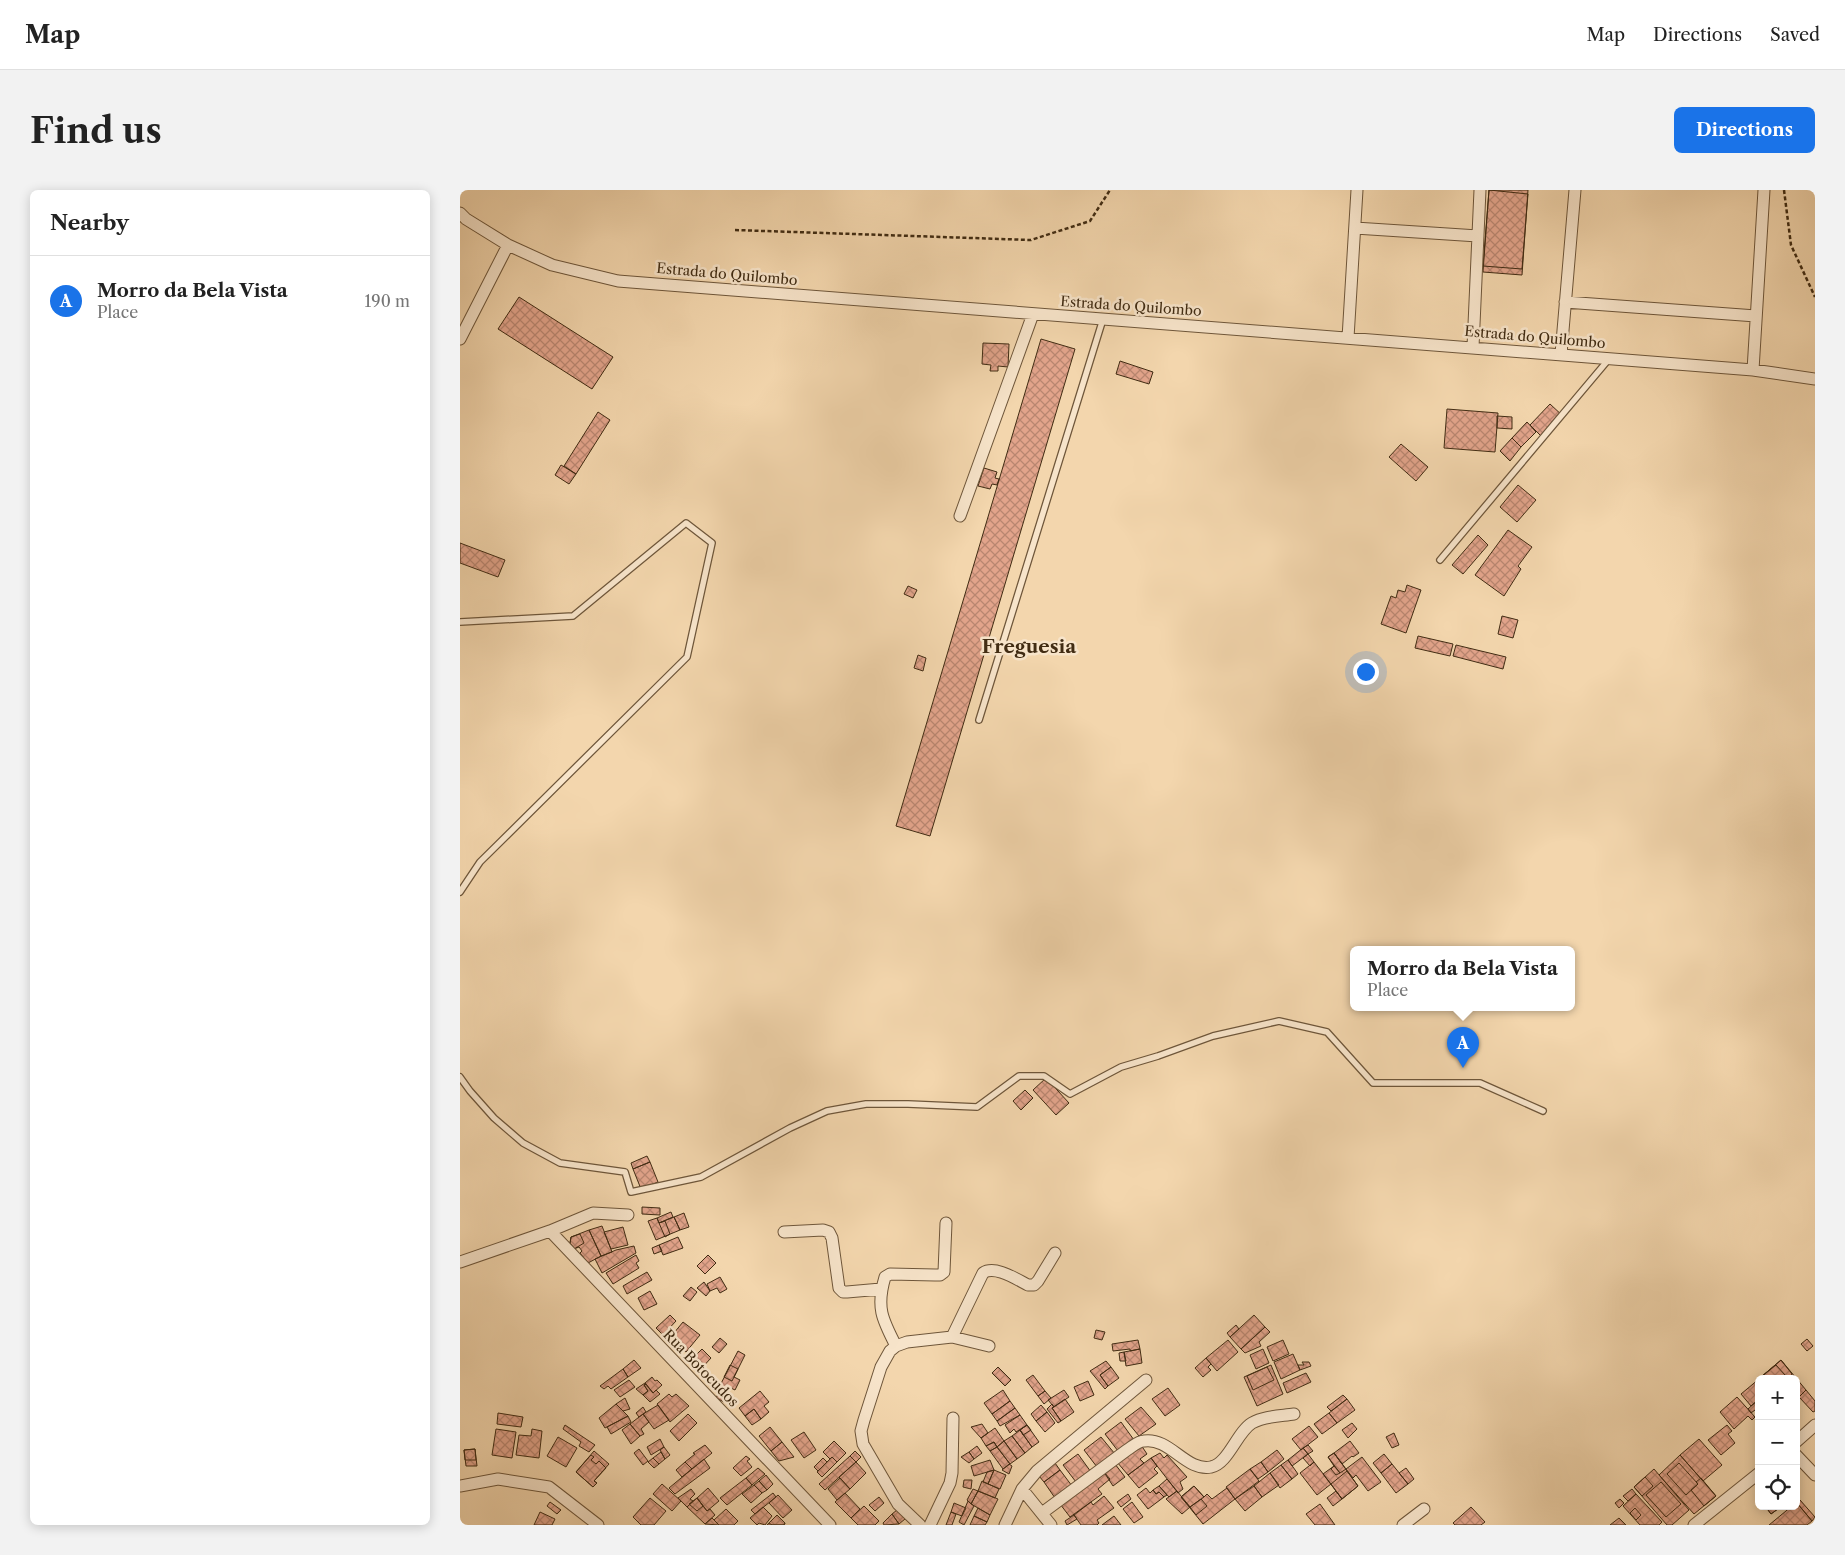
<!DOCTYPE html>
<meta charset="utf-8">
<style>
:root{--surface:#fff;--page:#f2f2f2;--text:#222;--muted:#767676;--line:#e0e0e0;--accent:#1a73e8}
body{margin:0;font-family:"Libre Caslon Text",serif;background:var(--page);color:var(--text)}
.controls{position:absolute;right:15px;bottom:15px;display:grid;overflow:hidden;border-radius:8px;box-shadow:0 2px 12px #0003}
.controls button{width:45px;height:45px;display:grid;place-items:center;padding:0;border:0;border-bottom:1px solid var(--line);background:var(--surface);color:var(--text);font:25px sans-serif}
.you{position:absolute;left:905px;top:481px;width:18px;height:18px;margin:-12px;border:4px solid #fff;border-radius:50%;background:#1a73e8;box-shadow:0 0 0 8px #1a73e833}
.badge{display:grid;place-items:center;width:32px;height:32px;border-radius:50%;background:var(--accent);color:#fff;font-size:16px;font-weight:700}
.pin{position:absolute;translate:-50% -41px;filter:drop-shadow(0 1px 2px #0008)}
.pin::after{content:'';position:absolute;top:26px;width:18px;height:15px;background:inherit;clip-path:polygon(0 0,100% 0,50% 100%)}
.popup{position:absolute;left:890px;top:756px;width:225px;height:65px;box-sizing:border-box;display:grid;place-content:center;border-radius:8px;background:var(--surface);filter:drop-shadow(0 1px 4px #0005);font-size:16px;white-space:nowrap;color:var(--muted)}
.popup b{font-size:19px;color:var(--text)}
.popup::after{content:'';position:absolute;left:50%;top:100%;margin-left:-10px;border:10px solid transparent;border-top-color:var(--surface)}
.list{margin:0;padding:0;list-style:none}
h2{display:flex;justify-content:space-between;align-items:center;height:65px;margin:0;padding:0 20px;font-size:21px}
h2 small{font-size:16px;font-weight:400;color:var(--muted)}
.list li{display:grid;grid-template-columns:32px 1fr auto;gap:15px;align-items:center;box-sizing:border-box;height:90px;padding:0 20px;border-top:1px solid var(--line)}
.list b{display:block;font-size:19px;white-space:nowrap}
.list p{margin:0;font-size:16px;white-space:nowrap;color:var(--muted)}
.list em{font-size:16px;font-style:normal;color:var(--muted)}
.icon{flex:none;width:28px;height:28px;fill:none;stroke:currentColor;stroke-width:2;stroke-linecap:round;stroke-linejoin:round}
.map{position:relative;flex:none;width:1355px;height:1335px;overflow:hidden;border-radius:8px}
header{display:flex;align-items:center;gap:30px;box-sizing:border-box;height:70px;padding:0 25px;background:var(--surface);border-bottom:1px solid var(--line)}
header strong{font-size:24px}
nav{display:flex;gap:28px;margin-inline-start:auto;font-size:18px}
.intro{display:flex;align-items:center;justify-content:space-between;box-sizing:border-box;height:120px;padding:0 30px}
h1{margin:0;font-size:35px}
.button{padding:12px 22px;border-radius:8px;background:var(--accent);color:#fff;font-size:18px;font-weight:700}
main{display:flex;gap:30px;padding:0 30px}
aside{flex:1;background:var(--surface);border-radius:8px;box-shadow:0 2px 12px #0003}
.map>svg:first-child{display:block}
.building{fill:url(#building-cross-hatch);stroke:#412c13}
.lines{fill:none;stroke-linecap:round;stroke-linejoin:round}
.lane-casing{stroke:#6e563a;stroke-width:8}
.street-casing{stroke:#6e563a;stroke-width:13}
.path{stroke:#412c13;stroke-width:2.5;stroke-dasharray:4 2.5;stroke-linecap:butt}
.lane{stroke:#f7e4ca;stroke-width:5.5}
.street{stroke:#f7e4ca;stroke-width:11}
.labels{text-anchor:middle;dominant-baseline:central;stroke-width:5;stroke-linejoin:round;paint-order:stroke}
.street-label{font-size:14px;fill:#412c13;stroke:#f7e4ca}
.district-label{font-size:19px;font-weight:bold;fill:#412c13;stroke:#f7e4ca}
</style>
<header>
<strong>Map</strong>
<nav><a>Map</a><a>Directions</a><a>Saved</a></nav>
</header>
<div class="intro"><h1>Find us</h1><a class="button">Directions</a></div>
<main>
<aside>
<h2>Nearby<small></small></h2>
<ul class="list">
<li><span class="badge">A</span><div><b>Morro da Bela Vista</b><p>Place</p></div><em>190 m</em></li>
</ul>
</aside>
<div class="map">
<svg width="1355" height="1335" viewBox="0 0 1355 1335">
<defs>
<pattern id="building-cross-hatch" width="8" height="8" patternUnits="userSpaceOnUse" patternTransform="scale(1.25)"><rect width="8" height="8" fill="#e2a48b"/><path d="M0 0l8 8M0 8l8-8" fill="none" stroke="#b98670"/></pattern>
</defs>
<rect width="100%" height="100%" fill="#f3d6ad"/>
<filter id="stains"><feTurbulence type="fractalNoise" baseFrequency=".004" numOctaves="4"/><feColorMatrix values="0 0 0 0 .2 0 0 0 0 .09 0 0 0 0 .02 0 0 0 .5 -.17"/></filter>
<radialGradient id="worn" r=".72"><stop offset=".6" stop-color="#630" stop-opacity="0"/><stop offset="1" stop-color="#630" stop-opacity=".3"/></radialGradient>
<path class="building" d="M1029 0 1068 4 1062 79 1023 76Z
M1029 0H1068L1062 85 1023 82Z
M59 107 153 167 132 199 38 139Z
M581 149 615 159 470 646 436 636Z
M523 153 549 154 548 177 538 176V181H530L531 175 522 174Z
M660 171 693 182 689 194 656 184Z
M1090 214 1104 227 1083 248 1070 235Z
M987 219 1038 223 1035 262 984 258Z
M138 222 150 230 116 284 104 276Z
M1037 226 1052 227V239L1037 238Z
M1067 232 1076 242 1061 257 1052 248Z
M1052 248 1061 257 1050 271 1040 261Z
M941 254 968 277 956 291 929 267Z
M101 275 116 284 109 294 95 285Z
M524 278 537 282 535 288 539 289 537 295 532 294 530 299 518 296Z
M1058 295 1076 310 1057 332 1040 317Z
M1048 340 1072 357 1058 376 1061 379 1044 406 1015 385Z
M1018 345 1028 355 1003 384 992 375Z
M0 353 45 370 38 387 0 373Z
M947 395 961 400 946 443 921 434 931 406 936 408 938 400 945 402Z
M448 396 457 400 453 408 444 404Z
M1042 426 1058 430 1053 448 1038 444Z
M958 446 993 454 990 466 955 458Z
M996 455 1046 467 1043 479 993 466Z
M458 465 466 468 463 481 454 478Z
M586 888 609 913 596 925 573 900Z
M565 900 573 908 561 920 553 911Z
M187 966 190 972 173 979 171 973Z
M190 972 198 992 181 999 173 979Z
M182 1017 200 1018V1025L182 1024Z
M211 1022 213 1027 199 1033 197 1028Z
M224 1023 229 1037 220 1040 214 1027Z
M214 1027 220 1040 196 1050 188 1031 197 1028 199 1033Z
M205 1031 210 1044 205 1047 199 1033Z
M142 1036 152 1062 141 1066 129 1040Z
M163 1037 168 1055 151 1059 144 1042Z
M129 1040 141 1066 128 1073 120 1063 122 1061 119 1057 114 1059 110 1053 111 1047Z
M120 1044 124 1053 114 1059 110 1053 111 1047Z
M218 1047 223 1058 203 1065 199 1055Z
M199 1055 202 1061 194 1064 192 1058Z
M174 1056 176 1063 142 1083 135 1069 156 1060Z
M176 1065 179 1071 176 1073 179 1078 153 1094 146 1083Z
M248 1065 256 1073 245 1084 237 1076Z
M187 1082 192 1090 167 1104 163 1096Z
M260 1087 267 1099 260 1103 257 1098 250 1101 247 1094Z
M244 1092 250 1101 246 1106 237 1098Z
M231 1097 237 1102 230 1111 223 1106Z
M190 1101 197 1114 184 1120 178 1108Z
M210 1125 216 1131 203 1145 196 1138Z
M794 1125 805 1137 781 1159 770 1147Z
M223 1132 240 1145 226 1162 209 1149Z
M776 1135 779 1139 770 1147 767 1143Z
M805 1137 810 1142 799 1152 801 1156 785 1163 781 1159Z
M636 1140 645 1142 642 1150 634 1148Z
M260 1148 267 1154 259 1163 252 1157Z
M1347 1149 1353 1156 1347 1161 1341 1154Z
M678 1150 680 1159 670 1161V1159L653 1161 652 1154Z
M768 1150 778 1162 757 1181 746 1168Z
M823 1150 829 1164 813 1171 807 1157Z
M242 1159 251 1168 239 1181 229 1172Z
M680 1159 682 1173 666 1176 664 1162Z
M803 1159 809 1173 796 1179 790 1165Z
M278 1161 285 1165 274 1187 280 1190 275 1200 269 1197 264 1207 256 1203Z
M664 1162 666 1171H660L659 1163Z
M833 1164 840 1180 821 1189 814 1172Z
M746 1168 751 1174 748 1177 751 1180 743 1187 735 1178Z
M174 1170 181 1178 168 1187 163 1179Z
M1321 1170 1332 1184 1329 1189H1302L1301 1187Z
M1321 1170 1346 1200 1339 1207 1336 1205V1189H1302L1301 1187Z
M646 1171 651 1177 640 1185 648 1196 645 1199 630 1181Z
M842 1172H849L851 1176 840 1180 838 1175H844Z
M270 1175 278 1179 272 1191 264 1187Z
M811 1175 823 1204 797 1216 784 1187Z
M1316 1175 1325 1185 1320 1189H1302L1301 1187Z
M538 1177 551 1190 545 1196 532 1183Z
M651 1177 659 1188 648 1196 640 1185Z
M807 1177 814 1190 793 1200 787 1186Z
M163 1179 168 1187 151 1199 148 1196 144 1199 140 1196Z
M846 1183 851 1192 827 1203 823 1193Z
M573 1185 585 1201 578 1206 566 1190Z
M192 1187 195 1191 197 1190 202 1195 193 1203 185 1193Z
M1299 1189V1209L1291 1216 1281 1204Z
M169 1190 175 1197 160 1207 154 1200Z
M628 1191 634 1205 620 1211 614 1197Z
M185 1193 186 1194 184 1195 188 1201 183 1205 176 1199Z
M186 1194 193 1203 196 1200 200 1204 190 1212 183 1205 188 1201 184 1195Z
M708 1198 720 1215 705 1226 692 1209Z
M543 1200 550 1211 532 1224 524 1213Z
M604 1200 609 1207 594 1217 588 1210Z
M1346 1200 1355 1211V1221L1353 1222 1339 1207Z
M300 1201 309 1212 304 1216 309 1222 301 1229 294 1219 285 1226 279 1218Z
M585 1201 591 1208 584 1214 578 1206Z
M209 1204 212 1207 216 1204 229 1216 210 1232 197 1214Z
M258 1204 267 1207 264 1212 256 1208Z
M883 1205 887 1209 871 1221 867 1217Z
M1277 1207 1295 1227 1292 1230 1288 1226 1274 1239 1260 1222Z
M165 1208 170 1219 163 1221 156 1214Z
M605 1209 614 1222 601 1231 592 1218Z
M887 1209 895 1220 877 1233 869 1223Z
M1299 1209V1217L1291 1223 1288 1219Z
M550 1211 555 1218 537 1231 532 1224Z
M156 1214 168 1226 145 1238 139 1228Z
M592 1214 594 1217 592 1218 601 1231 598 1233 587 1219Z
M198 1215 209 1230 194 1239 183 1224Z
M581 1215 587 1222 576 1231 571 1224Z
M183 1217 186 1222 179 1227 176 1223Z
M681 1217 696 1234 679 1246 665 1229Z
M555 1218 560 1225 540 1236 537 1231Z
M294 1219 301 1229 292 1235 285 1226Z
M587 1222 595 1233 585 1242 576 1231Z
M38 1223 63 1227 61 1237 37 1234Z
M869 1223 877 1233 862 1244 854 1234Z
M183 1224 189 1232 181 1239 184 1244 180 1246 170 1234Z
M228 1224 237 1233 219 1251 210 1241Z
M560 1225 567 1235 556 1242 554 1239 550 1243 545 1235Z
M168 1226 171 1232 151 1244 147 1237Z
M661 1232 674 1250 658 1261 645 1244Z
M892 1233 897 1239 888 1248 882 1240Z
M170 1234 180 1246 171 1254 162 1240Z
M522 1234 528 1243 521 1248 511 1237Z
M105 1235 135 1255 129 1262 119 1256 121 1252 103 1239Z
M567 1235 571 1240 563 1245 560 1240Z
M567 1235 579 1252 572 1257 560 1240Z
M1267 1235 1272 1241 1268 1244 1275 1253 1261 1265 1248 1250Z
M849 1236 858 1247 841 1260 832 1249Z
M310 1237 322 1252 311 1261 299 1246Z
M535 1238 544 1251 537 1257 534 1252 526 1256 521 1248Z
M36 1239 56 1242 52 1268 32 1265Z
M72 1239 82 1241 79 1268 56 1265 59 1245 71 1246Z
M560 1240 572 1257 565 1263 552 1246Z
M344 1242 356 1260 344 1268 331 1250Z
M934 1243 939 1255 932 1258 926 1247Z
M552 1246 565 1263 557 1269 544 1251Z
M98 1247 117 1258 106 1277 87 1266Z
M641 1247 655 1264 637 1277 624 1260Z
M200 1249 204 1257 191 1265 187 1257Z
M1239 1249 1262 1275 1243 1291 1220 1265Z
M374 1251 386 1263 377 1272 372 1267 370 1269 363 1262Z
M544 1251 557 1269 550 1274 537 1257Z
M890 1251 899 1263 893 1267 892 1266 882 1274 874 1263Z
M322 1252 334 1267 319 1271 311 1261Z
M534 1252 537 1257 530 1261 526 1256Z
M245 1255 252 1263 232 1279 225 1272 235 1264 233 1263Z
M681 1255 687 1264 680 1269 684 1273 668 1285 657 1272Z
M848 1255 853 1261 848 1264 843 1258Z
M517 1256 522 1263 514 1269 509 1262Z
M204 1257 210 1265 205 1269 200 1260Z
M537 1257 550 1274 543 1279 530 1261Z
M843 1258 848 1264 832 1276 828 1270Z
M15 1259 16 1270H5L4 1260Z
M15 1259 17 1276H6L4 1260Z
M179 1259 188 1271 183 1275 174 1263Z
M817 1260 824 1269 808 1282 801 1272Z
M134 1261 149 1274 134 1291 137 1293 133 1297 116 1282Z
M395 1261 401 1267 396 1272 390 1266Z
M201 1262 205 1269 199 1274 193 1268Z
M509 1262 514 1269 509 1273 501 1267Z
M700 1263 704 1268 707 1265 727 1287 720 1292 723 1299 718 1303 691 1268Z
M874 1263 886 1279 880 1283 868 1267Z
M874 1263 898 1296 882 1309 863 1284 874 1276 868 1267Z
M618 1264 631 1282 616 1292 603 1275Z
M848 1264 854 1272 850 1276 843 1268Z
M924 1264 932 1274 921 1283 913 1273Z
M131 1265 134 1267 131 1270 136 1274 139 1271 146 1278 134 1291 137 1293 133 1297 116 1282Z
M1220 1265 1256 1306 1234 1324 1199 1285Z
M286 1266 290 1269 287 1271 292 1277 281 1286 273 1278Z
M390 1266 396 1272 365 1300 359 1294Z
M372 1267 377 1272 362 1287 357 1282Z
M902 1267 921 1292 908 1301 896 1285 893 1288 886 1279Z
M193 1268 199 1274 194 1278 188 1272Z
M363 1268 367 1272 358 1281 354 1277Z
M691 1268 697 1276 694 1279 698 1283 679 1298 668 1285Z
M244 1269 250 1278 215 1304 209 1298Z
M530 1270 534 1280 514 1286 511 1276Z
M828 1270 838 1284 832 1289 821 1275Z
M225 1272 232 1279 222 1287 216 1280Z
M396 1272 406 1283 390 1299 379 1287Z
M801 1272 808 1282 798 1289 790 1279Z
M854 1272 871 1294 857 1305 840 1283Z
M595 1273 600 1280 584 1292 579 1286Z
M1219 1273 1238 1294 1226 1305 1207 1284Z
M549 1274 552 1276 549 1284 542 1280Z
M655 1274 665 1287 653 1296 644 1282Z
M932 1274 948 1294 936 1303 921 1283Z
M821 1275 832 1289 820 1298 810 1283Z
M874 1276 880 1283 876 1285 871 1279Z
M298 1278 305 1284 292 1295 286 1288Z
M946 1278 954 1289 948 1294 939 1283Z
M790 1279 799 1291 775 1309 766 1297Z
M1194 1279 1229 1320 1212 1335H1207L1174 1297Z
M534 1280 528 1294 523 1292 527 1282Z
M534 1280 546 1285 540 1299 528 1294Z
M600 1280 612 1296 595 1308 584 1292Z
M887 1281 898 1296 882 1309 871 1294Z
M644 1282 650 1289 638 1299 642 1304 610 1327 600 1314Z
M810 1283 819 1295 802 1307 794 1296Z
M306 1285 313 1294 307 1300 299 1291Z
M1185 1287 1193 1296 1182 1306 1174 1297Z
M286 1288 292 1295 267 1315 260 1308Z
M380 1288 390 1299 377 1310 368 1299Z
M1241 1288 1256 1306 1244 1316 1231 1300 1238 1294 1236 1292Z
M707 1289 717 1301 709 1307 699 1296Z
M504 1290H512L511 1299 503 1297Z
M299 1291 307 1300 302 1303 294 1295Z
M522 1291 539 1299 535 1308 518 1301Z
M1201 1292 1221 1314 1206 1327 1186 1305Z
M202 1294 221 1311 212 1321 193 1304Z
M294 1295 302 1303 291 1313 282 1304Z
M699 1296 707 1305 704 1307 699 1302 696 1304 693 1300Z
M734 1296 744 1307 730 1317 721 1307Z
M734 1296 744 1307 747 1304 752 1309 767 1298 775 1309 743 1334 721 1307Z
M794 1296 802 1307 785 1321 775 1309Z
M248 1298 259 1311 247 1321 237 1308Z
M686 1298 690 1303 693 1300 696 1304 699 1302 704 1307 688 1319 677 1305Z
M231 1299 235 1304 230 1309 233 1311 227 1317 218 1308Z
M513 1299 518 1301 511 1314 507 1310Z
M1172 1299 1176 1304 1168 1311 1163 1306Z
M518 1301 538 1309 530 1325 511 1314Z
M717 1301 730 1317 722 1324 706 1309Z
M876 1301 882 1309 873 1316 867 1308Z
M313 1303 316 1307 295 1324 291 1320Z
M385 1303 400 1319 391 1328 375 1312Z
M668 1304 671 1309 661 1317 657 1312Z
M1176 1304 1202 1332 1199 1335H1180L1163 1316Z
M318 1305 332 1320 323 1328 309 1313Z
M644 1306 654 1318 637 1330 639 1333 637 1335H621L614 1325 631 1312 633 1315Z
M419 1307 424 1313 415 1321 409 1315Z
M190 1308 206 1321 194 1335H181L173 1327Z
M237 1308 243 1316 237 1321 229 1314Z
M237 1308 247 1321 250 1319 255 1325 245 1334 227 1317Z
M741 1309 747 1316 736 1325 730 1317Z
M1160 1309 1164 1313 1159 1318 1155 1313Z
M1340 1310 1355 1327 1352 1331 1337 1313Z
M508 1311 514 1316 504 1335 499 1332Z
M90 1312 101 1320 97 1324 87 1316Z
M672 1312 683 1327 674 1333 663 1319Z
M494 1313 506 1318 502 1326 491 1322Z
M1337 1313 1352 1331 1347 1335H1309L1332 1316H1336Z
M860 1314 875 1335H855L846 1324Z
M404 1316 419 1331 415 1335H398L391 1328Z
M1305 1316H1322L1311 1324Z
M1305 1316H1322L1311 1324Z
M303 1317 312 1326 305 1335 299 1333 297 1335 290 1328Z
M1011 1317 1025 1332 1021 1335H995L993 1333Z
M518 1318 530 1325 527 1332 514 1326Z
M1175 1318 1181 1325 1176 1330 1170 1323Z
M266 1319 278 1331 274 1335H259L254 1330Z
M437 1320 445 1329 439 1334 432 1324Z
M80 1322 95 1329 92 1335H74Z
M491 1322 496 1324 492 1335H486Z
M432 1324 439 1334 424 1335 423 1333Z
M317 1325 325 1333 324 1335H312L309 1333Z
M317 1325 325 1333 324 1335H307Z
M614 1325 617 1329 607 1335 605 1331Z
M514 1326 527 1332 525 1335H510Z
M654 1326 661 1335H642Z
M252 1328 259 1335 245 1334Z
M1159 1328 1166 1335H1150Z"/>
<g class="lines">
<g class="lane-casing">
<path id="lane" d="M980 370 1149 169
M0 432 113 426 226 333 252 353 227 467 20 672 0 702
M519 530 643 129
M0 887 10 901 34 928 63 953 100 973 165 982 171 1002 241 987 330 938 367 921 406 914H448L517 917 559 886H584L610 904 661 877 698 866 753 846 819 831 867 842 913 893H1020L1083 921"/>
</g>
<g class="street-casing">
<path id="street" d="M0 23 6 29 48 55 92 75 158 91 1293 180 1355 189
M895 38 1018 46
M1105 112 1296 126
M888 148 897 0
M0 149 48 55
M1013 157 1020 0
M1101 164 1115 0
M1293 180 1304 0
M500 326 573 124
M90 1041 370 1335
M324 1042 363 1040 369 1042 372 1048 379 1098 383 1102H387L421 1099
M0 1072 90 1041 133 1023 168 1025
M492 1147 523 1083C535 1075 556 1089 568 1095H574L578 1091 595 1063
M436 1156C422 1129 416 1117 425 1087L430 1084 475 1085H480L484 1082 486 1033
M1336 1252 1355 1235
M1336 1265 1355 1285
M0 1296 38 1289 89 1297 138 1335
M562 1299 591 1335
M582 1323 667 1260C672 1257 678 1251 684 1251 710 1247 726 1282 751 1277 768 1274 777 1242 792 1233 804 1226 821 1226 834 1224
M460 1335 438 1314 403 1254 401 1241 404 1230 421 1177 430 1161 436 1156 447 1152 492 1147 529 1156
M470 1335 490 1293 492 1283 493 1228
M545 1335 562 1299 577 1281 686 1190
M943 1335 964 1319
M1234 1335 1299 1283"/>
</g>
<path class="path" d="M1324 0 1331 55 1355 107
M275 40 571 50 630 31 650 0"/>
<use href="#lane" class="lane"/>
<use href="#street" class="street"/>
</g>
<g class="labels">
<g class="street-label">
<text transform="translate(267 84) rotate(5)">Estrada do Quilombo</text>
<text transform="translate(671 116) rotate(4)">Estrada do Quilombo</text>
<text transform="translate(1075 147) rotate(5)">Estrada do Quilombo</text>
<text transform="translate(241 1178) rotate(46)">Rua Botocudos</text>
</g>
<g class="district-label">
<text x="569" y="456">Freguesia</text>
</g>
</g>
<rect width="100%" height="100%" filter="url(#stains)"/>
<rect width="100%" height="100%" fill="url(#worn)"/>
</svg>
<div class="controls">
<button>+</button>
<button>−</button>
<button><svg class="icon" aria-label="locate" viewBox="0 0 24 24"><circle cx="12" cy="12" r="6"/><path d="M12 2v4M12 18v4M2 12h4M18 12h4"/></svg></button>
</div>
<div class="you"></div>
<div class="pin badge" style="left:1003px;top:878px">A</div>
<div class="popup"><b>Morro da Bela Vista</b>Place</div>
</div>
</main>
